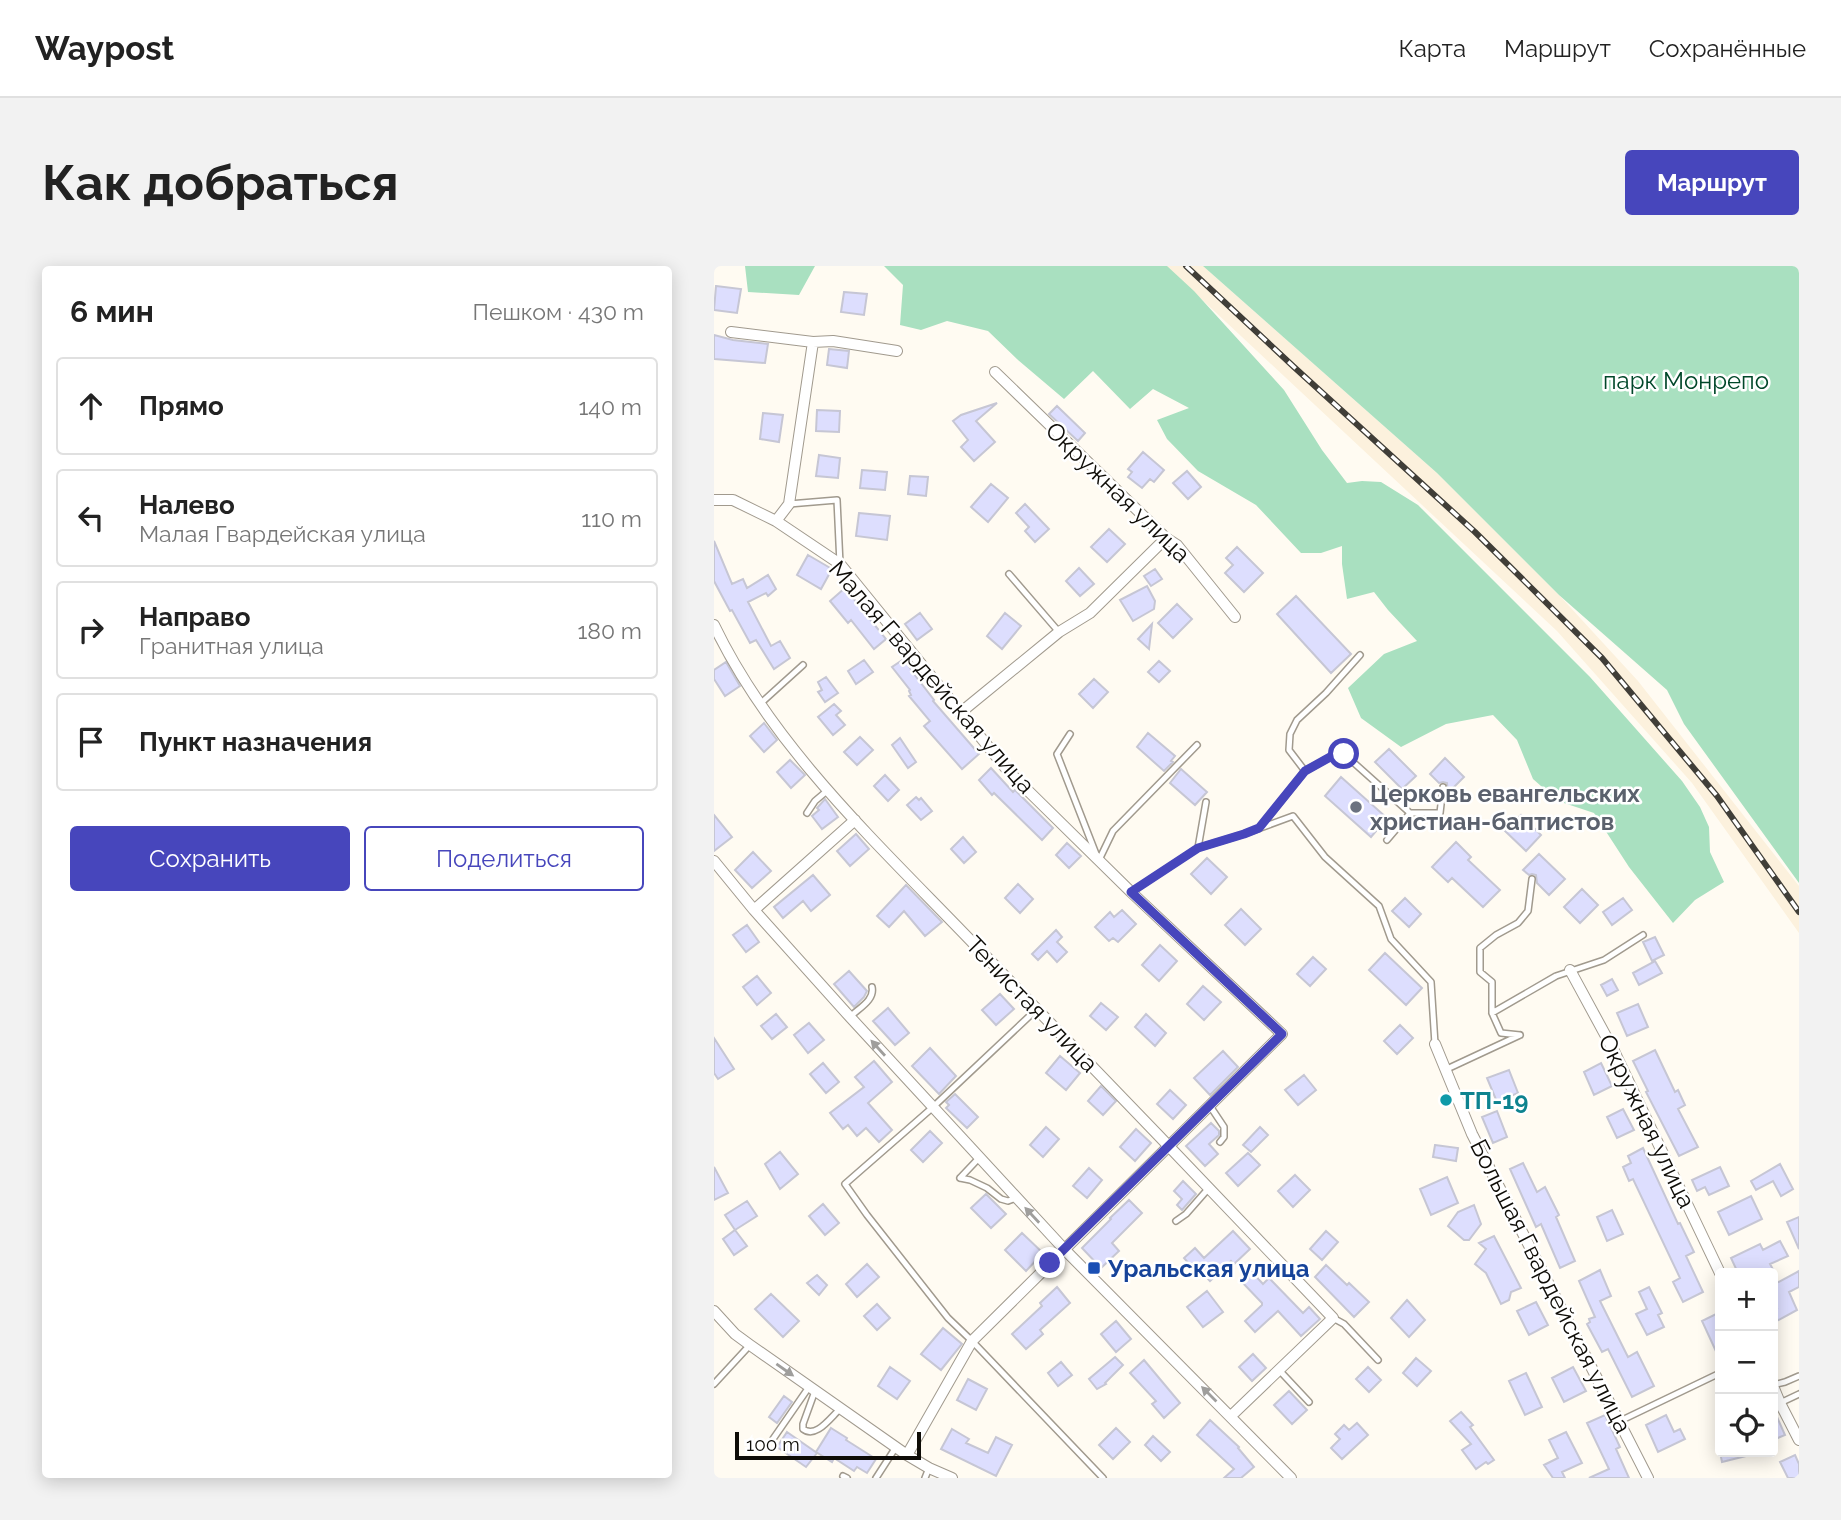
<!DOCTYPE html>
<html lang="ru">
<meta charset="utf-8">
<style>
:root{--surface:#fff;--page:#f2f2f2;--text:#222;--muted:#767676;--line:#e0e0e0;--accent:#4746bc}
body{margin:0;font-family:Raleway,sans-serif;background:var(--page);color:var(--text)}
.controls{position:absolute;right:21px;bottom:21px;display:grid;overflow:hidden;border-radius:7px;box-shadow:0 4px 18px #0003}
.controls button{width:63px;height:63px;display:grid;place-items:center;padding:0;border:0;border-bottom:2px solid var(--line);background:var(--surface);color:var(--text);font:35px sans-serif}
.scale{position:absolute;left:21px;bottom:18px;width:186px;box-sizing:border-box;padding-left:7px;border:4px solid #0e0c07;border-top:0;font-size:19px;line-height:24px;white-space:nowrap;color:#0e0c07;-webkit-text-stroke:5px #fff;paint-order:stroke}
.stop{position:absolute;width:21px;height:21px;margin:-16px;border:5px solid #4746bc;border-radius:50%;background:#fff}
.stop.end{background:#4746bc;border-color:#fff;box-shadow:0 2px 7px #0008}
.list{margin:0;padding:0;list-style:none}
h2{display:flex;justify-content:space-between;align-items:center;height:91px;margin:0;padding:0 28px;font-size:30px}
h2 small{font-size:23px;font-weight:400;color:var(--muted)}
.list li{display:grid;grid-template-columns:46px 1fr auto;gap:21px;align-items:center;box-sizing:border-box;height:98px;margin:0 14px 14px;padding:0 14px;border:2px solid var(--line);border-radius:7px}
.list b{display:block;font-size:26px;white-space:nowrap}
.list p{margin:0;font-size:23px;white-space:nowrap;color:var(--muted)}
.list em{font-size:23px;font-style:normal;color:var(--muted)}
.actions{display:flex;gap:14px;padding:21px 28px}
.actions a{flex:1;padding:16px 0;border:2px solid var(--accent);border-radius:7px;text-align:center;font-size:24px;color:var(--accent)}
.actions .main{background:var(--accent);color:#fff}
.icon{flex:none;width:38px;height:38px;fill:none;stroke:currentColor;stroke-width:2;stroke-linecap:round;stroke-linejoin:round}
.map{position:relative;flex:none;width:1085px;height:1212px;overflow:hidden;border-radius:7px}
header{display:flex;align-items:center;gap:42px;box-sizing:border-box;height:98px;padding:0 35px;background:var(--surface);border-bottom:2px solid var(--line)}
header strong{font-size:33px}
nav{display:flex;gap:38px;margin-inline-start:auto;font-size:24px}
.intro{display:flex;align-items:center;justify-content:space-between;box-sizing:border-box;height:168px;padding:0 42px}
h1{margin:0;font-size:49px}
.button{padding:18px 32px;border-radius:7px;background:var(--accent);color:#fff;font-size:24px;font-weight:700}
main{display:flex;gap:42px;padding:0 42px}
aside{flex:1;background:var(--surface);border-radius:7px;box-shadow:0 4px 18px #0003}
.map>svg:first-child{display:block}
.built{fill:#fcf1dd}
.green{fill:#a9e0c0}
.building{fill:#dddefe;stroke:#c6c6d4;stroke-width:2}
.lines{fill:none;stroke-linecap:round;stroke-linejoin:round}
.lane-casing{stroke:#a19a8e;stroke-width:8}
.street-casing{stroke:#a19a8e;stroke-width:12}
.lane{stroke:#fff;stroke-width:5}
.street{stroke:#fff;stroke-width:10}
.rail-casing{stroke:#403e38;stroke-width:6}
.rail{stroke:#fff;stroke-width:3.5;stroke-dasharray:10;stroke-linecap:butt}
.oneway{fill:#9f9e9c}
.route{stroke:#4746bc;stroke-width:9}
.worship-dot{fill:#6b7280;stroke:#fff;stroke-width:2.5}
.culture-dot{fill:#0f9aa8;stroke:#fff;stroke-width:2.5}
.transit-dot{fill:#1a4fb4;stroke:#fff;stroke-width:2.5}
.labels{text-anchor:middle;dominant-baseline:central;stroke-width:5;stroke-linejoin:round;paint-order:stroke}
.park-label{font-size:24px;fill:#004729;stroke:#fff}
.street-label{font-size:24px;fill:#0e0c07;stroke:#fff}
.worship-label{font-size:24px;font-weight:bold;fill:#5b616d;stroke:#fff;text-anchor:start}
.culture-label{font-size:24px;font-weight:bold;fill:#0d838f;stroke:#fff;text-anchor:start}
.transit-label{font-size:24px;font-weight:bold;fill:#164399;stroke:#fff;text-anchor:start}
</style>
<header>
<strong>Waypost</strong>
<nav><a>Карта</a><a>Маршрут</a><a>Сохранённые</a></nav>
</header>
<div class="intro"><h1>Как добраться</h1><a class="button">Маршрут</a></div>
<main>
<aside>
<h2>6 мин<small>Пешком · 430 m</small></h2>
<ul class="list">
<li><svg class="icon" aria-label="ahead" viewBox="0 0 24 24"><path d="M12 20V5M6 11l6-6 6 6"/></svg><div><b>Прямо</b></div><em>140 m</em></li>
<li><svg class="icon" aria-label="left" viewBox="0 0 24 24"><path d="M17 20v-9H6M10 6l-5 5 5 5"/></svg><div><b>Налево</b><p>Малая Гвардейская улица</p></div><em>110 m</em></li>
<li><svg class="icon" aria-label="right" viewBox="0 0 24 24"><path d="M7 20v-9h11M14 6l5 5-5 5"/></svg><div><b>Направо</b><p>Гранитная улица</p></div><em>180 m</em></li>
<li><svg class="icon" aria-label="arrive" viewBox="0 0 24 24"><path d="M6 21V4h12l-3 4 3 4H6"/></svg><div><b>Пункт назначения</b></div></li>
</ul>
<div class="actions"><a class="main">Сохранить</a><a>Поделиться</a></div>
</aside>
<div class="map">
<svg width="1085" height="1212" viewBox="0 0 1085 1212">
<rect width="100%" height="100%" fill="#fffbf2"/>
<path class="built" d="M452 0H489L723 207 845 329 924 415 1085 620V667L978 517 843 365Z"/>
<path class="green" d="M31 0H101L85 29 34 26Z
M170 0H453L480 25 570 124 608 184 633 217 648 215 667 216 704 239 876 411 968 515 986 541 995 561 996 586 1010 616 981 634 959 657 915 601 880 547 844 535 819 513 803 474 779 449 732 458 687 481 647 452 634 422 670 388 703 375 674 344 660 326 633 333 628 298V280L607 287H587L542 239 484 205 453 173 443 154 475 142 439 123 416 143 379 105 350 133 304 94 274 65 233 55 207 64 186 59 189 19Z
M489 0H1085V617L970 458 953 424 845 329 723 207Z"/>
<path class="building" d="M2 20 27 23 23 47 0 44Z
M130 26 153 28 150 49 127 46Z
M0 69 19 74 54 78 51 97 0 93Z
M115 83 135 85 133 102 113 99Z
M283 137 262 155 281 176 260 195 247 181 254 174 239 155 247 149Z
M343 140 371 167 364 175 335 148Z
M103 144 126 145 125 166 102 165Z
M49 147 69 149 65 176 46 173Z
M429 186 450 204 440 216 436 213 428 222 414 211 418 206 414 203Z
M105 189 126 192 124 212 102 210Z
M148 204 173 206 171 224 146 222Z
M473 205 487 221 474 233 459 217Z
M196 210 214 211 212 230 194 228Z
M277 218 294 232 274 256 257 241Z
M311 238 335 263 321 276 311 265 315 261 302 247Z
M145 247 176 250 173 274 142 270Z
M395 263 411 278 393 296 377 281Z
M0 275 18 318 29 313 33 322 54 309 62 323 54 330 52 327 34 336 57 380 66 375 76 392 60 403 42 374 36 377 18 344 16 345 0 315Z
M523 281 549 307 530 326 511 307 519 299 512 292Z
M94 289 118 303 107 323 83 309Z
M365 302 380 318 366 330 352 315Z
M441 303 448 313 437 320 430 310Z
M433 320 441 335 440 343 419 355 406 334Z
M131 322 172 373 160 383 137 354 134 357 116 335Z
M582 330 637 388 617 407 563 348Z
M463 338 478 353 459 372 444 357Z
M206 347 218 363 203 374 191 358Z
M291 347 307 360 288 383 273 370Z
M438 358 435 383 424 373Z
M190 393 200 408 220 434 219 435 265 488 248 503 210 460 216 455 195 430 197 429 195 425 196 424 178 401Z
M150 394 159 406 142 418 134 405Z
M445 395 456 405 445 416 434 406Z
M12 396 26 420 11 430 0 413V404Z
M112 411 124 427 111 436 104 426 108 424 104 416Z
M380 413 394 426 379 442 365 428Z
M120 438 127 445 122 449 131 459 119 469 104 451Z
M50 457 63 474 50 486 36 470Z
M434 467 461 490 457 495 459 496 450 505 423 481Z
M146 471 159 484 143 499 130 486Z
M186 472 202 496 194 502 178 479Z
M675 483 702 510 688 523 661 496Z
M731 492 750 511 734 527 733 517 729 516 725 517 716 508Z
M76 494 91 509 77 522 63 506Z
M277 502 299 526 301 524 339 562 328 574 280 527 278 529 265 514Z
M467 503 493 526 481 539 456 517Z
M171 509 185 524 174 535 160 520Z
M627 511 673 552 657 571 611 530Z
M202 531 205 534 207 532 218 545 207 554 193 539Z
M111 533 124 551 108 563 98 550 105 544 103 542Z
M0 549 18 571 0 585Z
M807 549 827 569 812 585 791 565Z
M142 568 155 583 136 600 123 585Z
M249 571 262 586 250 597 237 583Z
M742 576 757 591 754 594 786 624 769 641 738 612 734 616 718 601Z
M353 577 367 590 355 602 342 589Z
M39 586 57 605 38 622 21 604Z
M825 588 851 613 835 629 823 617 822 609 818 608 815 609 809 604Z
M493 592 513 611 497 628 477 608Z
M99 609 116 629 97 645 89 635 69 652 60 641Z
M304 618 319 633 306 647 291 632Z
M192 619 228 656 211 670 190 645 175 661 163 650Z
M868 623 884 639 866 657 850 641Z
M691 632 707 648 695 661 678 645Z
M909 632 918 644 898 659 889 646Z
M527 643 547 663 531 679 511 659Z
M408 644 422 658 404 676 399 672 395 675 381 661 396 646 400 651Z
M33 659 45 676 32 686 19 669Z
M342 664 348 671 343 676 353 686 343 696 333 685 324 694 318 688Z
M941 671 950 689 938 695 929 676Z
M446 679 463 695 445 715 428 699Z
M671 687 708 722 692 739 655 704Z
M599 691 612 703 596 720 583 708Z
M941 695 948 707 925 719 919 707Z
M135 705 153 725 150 731 140 741 120 718Z
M43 710 57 727 43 739 29 721Z
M898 713 904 724 893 730 887 719Z
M489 720 507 736 490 754 473 738Z
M286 728 300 743 282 759 268 744Z
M387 737 404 751 392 764 376 750Z
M924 738 934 761 913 770 903 747Z
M174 742 195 767 181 779 159 755Z
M62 748 73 761 58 773 47 760Z
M432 748 452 767 441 780 421 761Z
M95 757 110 774 94 787 80 769Z
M686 759 699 772 683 788 670 775Z
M0 772 20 803 4 813 0 807Z
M216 782 242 810 225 828 198 800Z
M941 784 961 826 964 824 971 839 964 843 984 881 965 890 932 826 934 825 919 795Z
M509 785 524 801 496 829 480 812Z
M346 790 366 807 352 824 332 807Z
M160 795 178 816 154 837 178 864 165 876 152 862 143 870 134 859 129 863 116 847 150 821 141 811Z
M109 797 125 816 112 827 96 808Z
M887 797 898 820 880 829 870 806Z
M795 804 804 827 783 836 773 812Z
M590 809 602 824 584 839 571 824Z
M387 820 402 835 389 849 374 835Z
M456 824 472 839 459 853 443 838Z
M241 828 264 851 253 862 232 842 235 839 232 836Z
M909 843 920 864 903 872 893 851Z
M783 845 793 871 779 877 768 851Z
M497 857 505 865V869L495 878 504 888 491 900 472 880Z
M332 861 345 873 329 891 316 879Z
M546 861 554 869 537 886 529 879Z
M422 863 437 877 421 895 406 881Z
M216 865 228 877 209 896 197 884Z
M721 879 744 882 742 895 719 891Z
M929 882 964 958 966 957 980 986 972 990 989 1026 969 1036 959 1016 966 1012 919 913 915 915 909 901 917 897 914 890Z
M66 886 84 908 66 923 51 898Z
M534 887 546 899 524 920 512 907Z
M809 897 823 926 831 921 845 949 842 951 861 995 846 1002 827 958 822 961 796 903Z
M1066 898 1079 923 1067 930 1059 915 1042 924 1037 915Z
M0 901 14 927 0 934Z
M1006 901 1015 920 995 929 991 921 983 925 978 914Z
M375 902 388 914 373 932 359 920Z
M581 909 596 924 579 941 564 925Z
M733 911 744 937 717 949 706 923Z
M469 915 482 928 468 944 463 939 468 933 460 925Z
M272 928 292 948 277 962 257 942Z
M1037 930 1048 953 1015 969 1004 946Z
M415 934 428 947 398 977 405 985 387 1002 368 982 397 953 396 952Z
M33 935 43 950 21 964 11 949Z
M109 938 125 957 111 969 95 950Z
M760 939 767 958 755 974H750L734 960 744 946Z
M898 944 909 968 893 975 883 951Z
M1085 951V983L1073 956Z
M21 964 33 980 20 989 9 973Z
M519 965 536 983 520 998 517 995 496 1015 479 997 476 999 470 992 481 982 490 992Z
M612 965 624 976 608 994 596 983Z
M308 967 329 987 312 1005 291 984Z
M780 970 807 1022 797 1026 795 1034 787 1038 772 1007 761 998 772 983 765 977Z
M1066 975 1074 990 1056 998 1061 1007H1024L1017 992 1046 978 1049 984Z
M153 998 165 1011 143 1031 132 1018Z
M612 999 633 1019 635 1017 655 1036 640 1051 601 1011Z
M886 1004 897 1030 886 1035 914 1091 923 1086 940 1120 918 1131 894 1083 888 1086 873 1058 876 1056 875 1053 881 1051 865 1015Z
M537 1005 549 1018 555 1012 589 1047 595 1041 606 1053 587 1070 564 1045 541 1066 531 1055 548 1039V1037L527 1015Z
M1085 1005V1021L1075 1026 1083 1044 1059 1057V1044L1063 1042 1059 1034V1019Z
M103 1009 113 1019 105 1029 93 1017Z
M343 1021 356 1037 326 1064 329 1068 312 1083 298 1068 328 1040 326 1037Z
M935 1021 948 1047 944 1049 950 1061 933 1069 922 1048 933 1043 925 1026Z
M493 1025 509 1046 489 1061 473 1041Z
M57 1028 85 1055 69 1071 41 1043Z
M693 1034 711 1054 695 1071 677 1052Z
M822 1036 834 1059 815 1069 803 1045Z
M163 1038 176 1052 163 1064 150 1050Z
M1006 1046V1094L988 1055Z
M402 1055 417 1073 402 1086 387 1068Z
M229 1062 248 1078 227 1104 207 1088Z
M539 1088 552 1102 538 1115 525 1101Z
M401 1091 409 1099 391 1117 392 1118 383 1123 375 1113Z
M702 1092 717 1105 703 1120 689 1107Z
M430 1094 466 1137 450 1152 438 1138 442 1135 416 1107Z
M347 1096 358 1109 344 1120 334 1107Z
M176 1101 196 1115 183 1133 164 1120Z
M654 1101 667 1114 655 1126 642 1113Z
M859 1101 872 1125 850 1136 838 1112Z
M812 1107 828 1141 811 1149 795 1115Z
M254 1113 273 1123 262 1144 243 1134Z
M575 1125 593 1144 578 1158 560 1139Z
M70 1130 78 1136 63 1157 55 1151Z
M1059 1142 1071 1169 1059 1174Z
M747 1146 759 1159 756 1161 780 1194 774 1198 772 1196 762 1203 748 1184 757 1178 736 1155Z
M891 1149 906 1181 902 1183 915 1212H875L895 1203 873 1157Z
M952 1149 960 1166 966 1163 971 1173 944 1186 932 1159Z
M496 1154 525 1181 524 1182 540 1201 527 1212H510L520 1203 483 1169Z
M643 1157 654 1169 628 1193 617 1182 626 1173 621 1168 630 1159 635 1164Z
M117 1162 133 1172 132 1174 162 1193 153 1207 143 1201 140 1205 120 1192 118 1196 102 1186Z
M402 1162 416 1176 399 1193 385 1179Z
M238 1163 255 1173 252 1177 274 1187 282 1171 298 1179 282 1210 227 1183Z
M73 1166 103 1187 92 1201 63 1181Z
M852 1166 868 1197 848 1206 851 1212H839L830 1199 844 1192 835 1174Z
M439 1170 456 1186 447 1195 431 1179Z
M1006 1186H1035L1036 1189 1008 1196Z
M1081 1189 1085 1198V1212H1074L1066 1196Z"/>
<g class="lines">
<g class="lane-casing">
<path id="lane" d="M75 238 123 234 126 298
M295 308 345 366
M646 389 612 427 583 454 576 468 575 484 591 505 618 490 630 488 696 547 673 574
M47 437 89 399
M356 468 343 488 382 588
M93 547 101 535 114 524
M696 547H726L729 521
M547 560 591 505
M484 582 492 536
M385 594 399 565 483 479
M417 626 484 582 530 568 579 550 611 591 665 640 677 673 717 716 721 778
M323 743 218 842 131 918 153 949 234 1052 258 1075 389 1212
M778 747V716L766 706V682L782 669 804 657 814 645 818 613
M136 751C145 742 161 734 158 721
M806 769 787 767 778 747 842 710 890 694 929 669
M733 803 806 769
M496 840 510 861V871L506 876
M246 912 256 914 273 922 287 933 294 935 302 932
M246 912 265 892
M462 955 472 948 494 923
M619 1052 630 1058 664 1094
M565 1104 595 1136
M0 1118 36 1079
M1059 1119 1071 1116 1085 1110
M101 1125 89 1158V1163C102 1173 116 1152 126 1143
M1066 1137 1085 1128
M906 1155 1006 1107
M59 1173 95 1121
M129 1210 133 1212
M162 1212 182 1181
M211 1212 215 1202"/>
</g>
<g class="street-casing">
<path id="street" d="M17 66 99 76 119 75 183 85
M281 106 452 272 463 279 521 351
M0 234H19L62 255 126 298 294 505 417 626 568 768 258 1075 193 1189
M62 255 75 238 99 76
M0 359C59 482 166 580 260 678 380 802 500 927 619 1052L517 1150
M246 447 345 366 376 347 452 272
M0 595 40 644 136 751 350 983 577 1212
M40 644 141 554
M856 704 900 785 1006 1007
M721 778 758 868 934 1212
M0 1045 21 1068 36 1079 193 1189 215 1202 238 1212
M1059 1120 1066 1137 1085 1174"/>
</g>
<use href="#lane" class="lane"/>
<use href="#street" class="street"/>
<g class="rail-casing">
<path id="rail" d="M472 0 580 101 761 266 888 392 1003 530 1085 646"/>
</g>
<use href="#rail" class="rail"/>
</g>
<defs><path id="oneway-solid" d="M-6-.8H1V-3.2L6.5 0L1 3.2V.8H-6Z" transform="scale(1.75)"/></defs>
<g class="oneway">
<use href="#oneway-solid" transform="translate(164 782) rotate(-132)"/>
<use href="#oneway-solid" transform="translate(318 949) rotate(-133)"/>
<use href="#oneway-solid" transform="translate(71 1104) rotate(35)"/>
<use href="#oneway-solid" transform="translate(495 1128) rotate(-135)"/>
</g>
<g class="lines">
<path class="route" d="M336 997 568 768 417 626 484 582 530 568 545 562 591 505 618 490 630 488"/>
</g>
<circle class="worship-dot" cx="642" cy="541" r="7"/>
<circle class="culture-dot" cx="732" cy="834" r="7"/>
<rect class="transit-dot" x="373" y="995" width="14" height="14" rx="3.5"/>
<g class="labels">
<g class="park-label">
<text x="972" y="114">парк Монрепо</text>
</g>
<g class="street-label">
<text transform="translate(404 226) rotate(44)">Окружная улица</text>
<text transform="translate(218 411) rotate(49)">Малая Гвардейская улица</text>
<text transform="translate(318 738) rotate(46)">Тенистая улица</text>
<text transform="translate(933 855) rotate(64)">Окружная улица</text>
<text transform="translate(837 1020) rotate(63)">Большая Гвардейская улица</text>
</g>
<g class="worship-label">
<text x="656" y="527">Церковь евангельских<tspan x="656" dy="28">христиан-баптистов</tspan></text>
</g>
<g class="culture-label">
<text x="746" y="834">ТП-19</text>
</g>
<g class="transit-label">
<text x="394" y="1002">Уральская улица</text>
</g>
</g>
</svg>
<div class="controls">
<button>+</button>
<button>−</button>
<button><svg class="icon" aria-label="locate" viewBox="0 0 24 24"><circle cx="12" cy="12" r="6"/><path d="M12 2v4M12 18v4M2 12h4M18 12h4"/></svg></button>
</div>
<div class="scale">100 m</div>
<div class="stop" style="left:630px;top:488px"></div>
<div class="stop end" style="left:336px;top:997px"></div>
</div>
</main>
